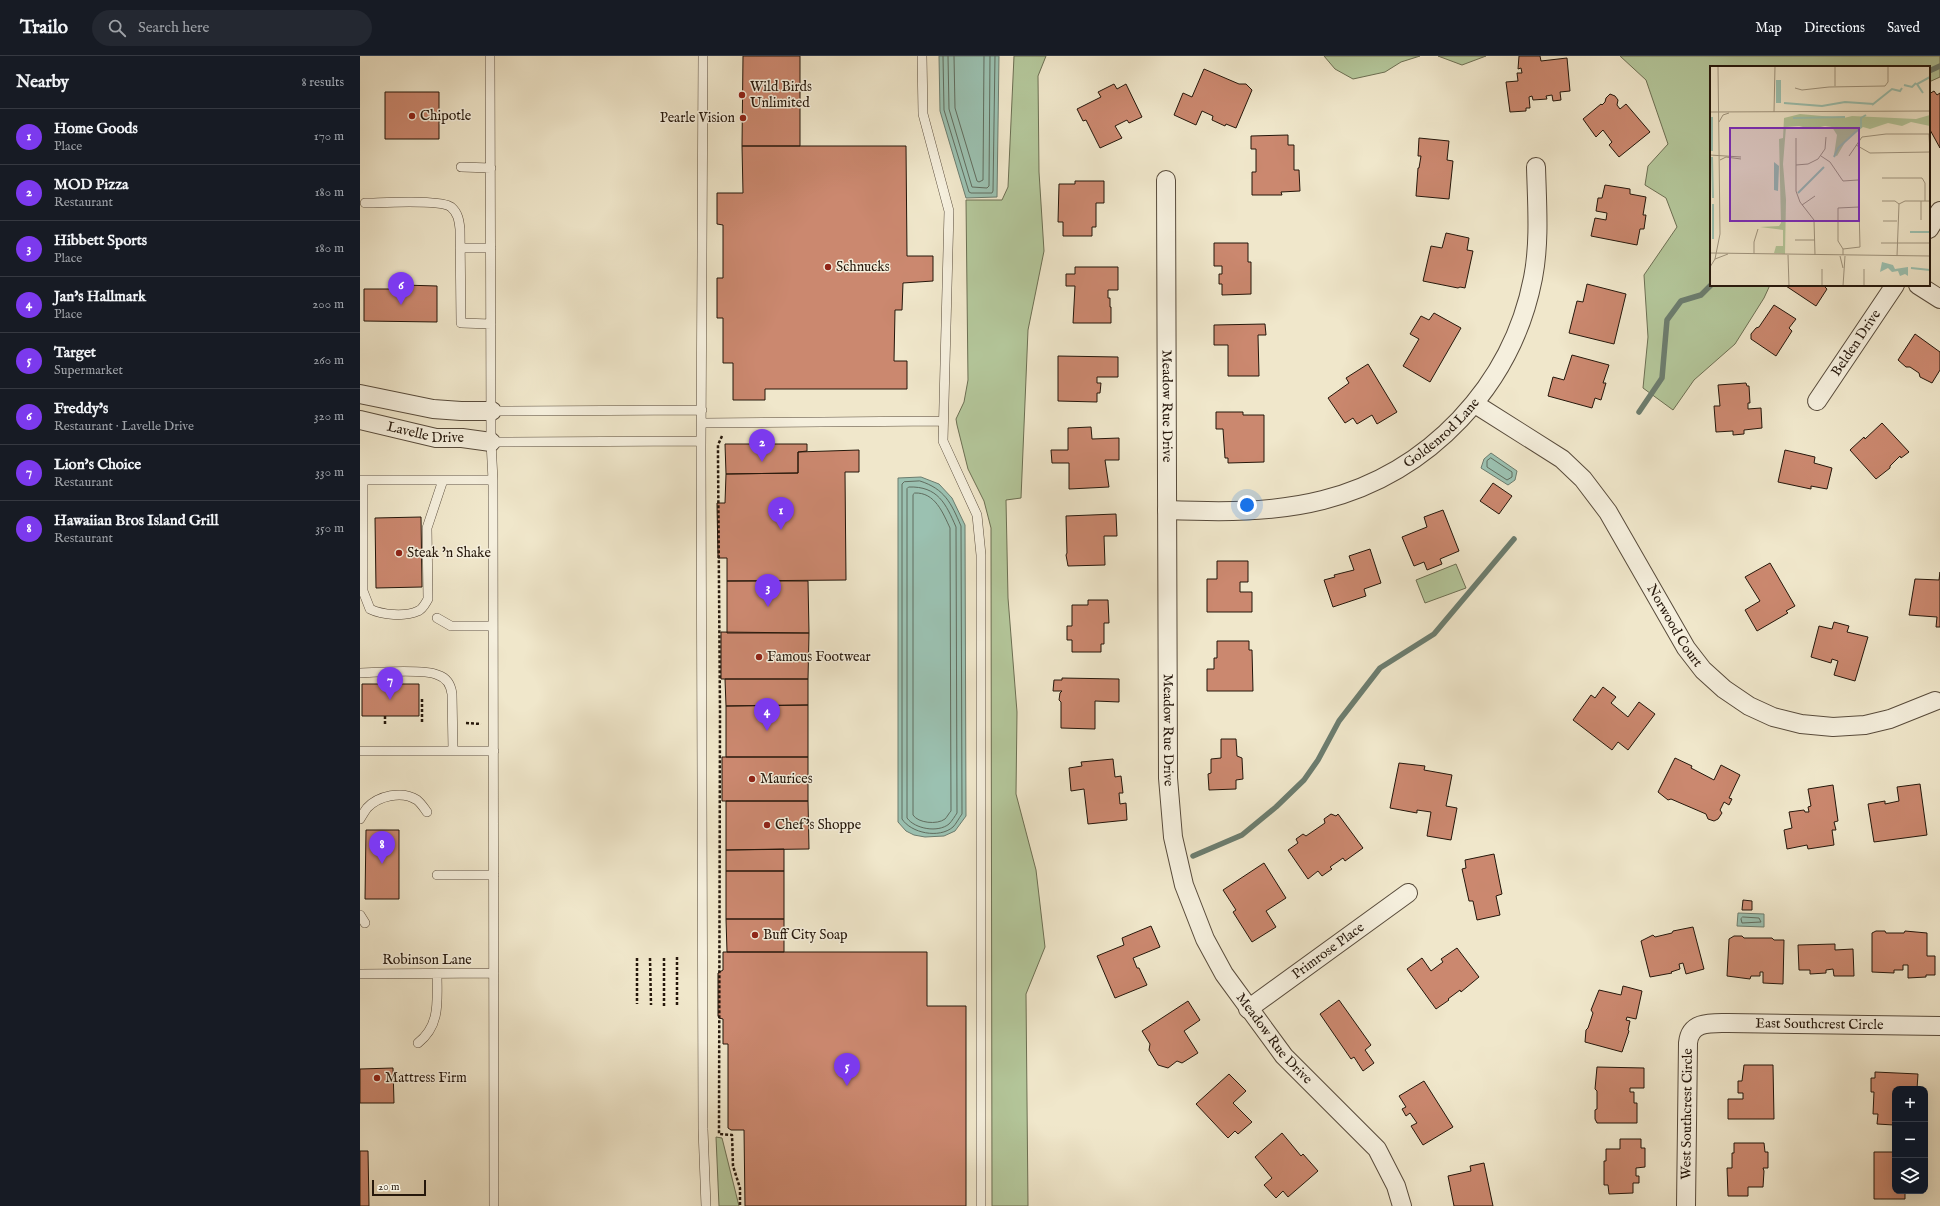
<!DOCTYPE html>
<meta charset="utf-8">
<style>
:root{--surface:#171b24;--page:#242831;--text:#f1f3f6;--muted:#9ea1a6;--line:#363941;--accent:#7c3aed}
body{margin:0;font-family:"IM FELL English",serif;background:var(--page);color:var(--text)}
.controls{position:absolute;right:12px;bottom:12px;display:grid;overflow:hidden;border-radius:8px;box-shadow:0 4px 16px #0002}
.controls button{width:36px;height:36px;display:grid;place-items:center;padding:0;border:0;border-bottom:1px solid var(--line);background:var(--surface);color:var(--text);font:20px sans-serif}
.scale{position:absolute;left:12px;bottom:10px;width:54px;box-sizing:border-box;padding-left:4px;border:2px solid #25170b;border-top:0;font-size:11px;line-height:14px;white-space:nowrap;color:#25170b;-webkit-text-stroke:3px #f5efdd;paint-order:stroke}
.you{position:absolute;left:887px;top:449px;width:14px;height:14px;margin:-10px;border:3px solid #fff;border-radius:50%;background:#1a73e8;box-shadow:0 0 0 6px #1a73e833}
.badge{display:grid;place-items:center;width:26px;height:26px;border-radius:50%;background:var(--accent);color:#fff;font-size:13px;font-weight:700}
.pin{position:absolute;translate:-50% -33px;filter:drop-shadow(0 1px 2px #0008)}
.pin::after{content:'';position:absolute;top:21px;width:14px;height:12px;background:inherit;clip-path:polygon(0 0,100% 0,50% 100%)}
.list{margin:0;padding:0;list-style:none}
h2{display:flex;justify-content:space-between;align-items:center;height:52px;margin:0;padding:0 16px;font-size:17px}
h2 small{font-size:13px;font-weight:400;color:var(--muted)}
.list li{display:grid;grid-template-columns:26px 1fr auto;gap:12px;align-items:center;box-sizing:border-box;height:56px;padding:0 16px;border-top:1px solid var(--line)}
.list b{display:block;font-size:15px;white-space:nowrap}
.list p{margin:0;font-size:13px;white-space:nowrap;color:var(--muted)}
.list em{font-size:13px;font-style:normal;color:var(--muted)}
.icon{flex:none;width:22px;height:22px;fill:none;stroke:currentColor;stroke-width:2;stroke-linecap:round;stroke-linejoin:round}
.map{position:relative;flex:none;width:1580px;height:1150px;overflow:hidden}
header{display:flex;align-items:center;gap:24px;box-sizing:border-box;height:56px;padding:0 20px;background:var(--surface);border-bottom:1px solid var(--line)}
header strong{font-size:19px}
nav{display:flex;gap:22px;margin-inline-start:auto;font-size:14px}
.search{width:280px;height:36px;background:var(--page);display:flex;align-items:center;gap:10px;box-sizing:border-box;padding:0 14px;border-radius:22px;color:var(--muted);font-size:15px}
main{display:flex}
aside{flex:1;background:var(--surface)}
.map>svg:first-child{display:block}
.green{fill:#b4c79b;stroke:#6c6f53}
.water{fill:#9bc1b1;stroke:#6c7d6f}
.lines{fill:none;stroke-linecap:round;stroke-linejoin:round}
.shore{stroke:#606c5e;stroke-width:1}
.stream{stroke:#6c7d6f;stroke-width:5.5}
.building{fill:#cb886f;stroke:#25170b}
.lane-casing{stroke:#584b3b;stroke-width:10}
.street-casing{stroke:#584b3b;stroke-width:20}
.path{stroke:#25170b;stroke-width:2.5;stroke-dasharray:3 2;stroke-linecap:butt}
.lane{stroke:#f5efdd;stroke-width:9}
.street{stroke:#f5efdd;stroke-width:18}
.poi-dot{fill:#8f2418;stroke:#f5efdd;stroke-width:1.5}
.labels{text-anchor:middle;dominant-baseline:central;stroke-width:3;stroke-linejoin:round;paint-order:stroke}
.poi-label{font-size:14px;fill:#25170b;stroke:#f5efdd;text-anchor:start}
.street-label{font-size:14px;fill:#25170b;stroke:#f5efdd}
.inset-river{fill:none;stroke:#9bc1b1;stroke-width:2}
.inset-road{fill:none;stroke:#9f947e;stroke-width:1}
.view{fill:#7b2cbf;fill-opacity:0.15;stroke:#7b2cbf;stroke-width:2}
.inset-edge{fill:none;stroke:#25170b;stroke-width:2}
</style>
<header>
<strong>Trailo</strong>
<div class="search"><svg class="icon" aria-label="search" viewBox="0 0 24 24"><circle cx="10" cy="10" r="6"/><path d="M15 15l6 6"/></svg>Search here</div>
<nav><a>Map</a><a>Directions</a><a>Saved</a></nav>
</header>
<main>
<aside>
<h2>Nearby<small>8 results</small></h2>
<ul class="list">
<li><span class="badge">1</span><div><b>Home Goods</b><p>Place</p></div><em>170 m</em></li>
<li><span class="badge">2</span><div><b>MOD Pizza</b><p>Restaurant</p></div><em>180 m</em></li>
<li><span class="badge">3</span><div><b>Hibbett Sports</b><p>Place</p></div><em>180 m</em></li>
<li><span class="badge">4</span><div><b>Jan's Hallmark</b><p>Place</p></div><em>200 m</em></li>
<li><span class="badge">5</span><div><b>Target</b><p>Supermarket</p></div><em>260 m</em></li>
<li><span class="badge">6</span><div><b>Freddy's</b><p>Restaurant · Lavelle Drive</p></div><em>320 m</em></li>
<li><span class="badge">7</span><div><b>Lion's Choice</b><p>Restaurant</p></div><em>330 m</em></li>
<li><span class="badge">8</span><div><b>Hawaiian Bros Island Grill</b><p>Restaurant</p></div><em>350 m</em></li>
</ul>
</aside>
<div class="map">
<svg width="1580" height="1150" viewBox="0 0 1580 1150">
<rect width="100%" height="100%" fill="#f0e7cb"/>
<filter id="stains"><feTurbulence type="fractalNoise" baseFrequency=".005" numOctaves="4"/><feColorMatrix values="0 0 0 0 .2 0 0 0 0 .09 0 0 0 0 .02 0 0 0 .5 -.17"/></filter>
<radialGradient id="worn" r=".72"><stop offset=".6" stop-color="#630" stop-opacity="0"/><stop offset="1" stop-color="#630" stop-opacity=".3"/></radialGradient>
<path class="green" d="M654 0H686L678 20 679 116 684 195 668 274 661 442 646 444 648 542 657 656 656 738 676 814 685 891 666 938 668 1150H632L631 472 624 445 608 413 597 369 596 363 604 346 608 324 606 144H642L648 131Z
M964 0H1060L1041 6 1025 16 993 23 975 13Z
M1078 0H1126L1102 9Z
M1260 0H1580V21L1569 26V11H1351V229H1410L1404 242 1375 288 1334 324 1313 354 1283 332 1288 281 1284 219 1317 171 1306 142 1285 129 1288 110 1308 88 1286 24Z
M1096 508 1106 532 1065 547 1056 524Z
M356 1081 362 1082 379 1150H359Z"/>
<path class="water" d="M579 0H639L637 141 606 142 580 55Z
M1131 397 1157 415 1155 424 1148 429 1121 412 1124 403Z
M561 421 579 428 592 442 605 469 606 760 595 775 584 780 565 781 554 779 546 775 538 766V422Z
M1378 857 1404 858V871L1377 870Z"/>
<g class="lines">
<path class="shore" d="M583 0 584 54 609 136 611 137H632L633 135 635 0
M588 0 589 53 612 131 627 132 629 130 630 0
M594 0 595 52 617 125 619 126 623 124 624 0
M1131 402 1152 416V421L1147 424 1127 411V405Z
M560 425C585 433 591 447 601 470L602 758C599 762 596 768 593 771 579 783 551 777 542 763V428L544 426Z
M549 431C578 430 586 448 596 471L597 757C595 760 592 765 589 768 578 777 555 773 547 762V433Z
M555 437C575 436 583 457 590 472L591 755C589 757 587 761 585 763 577 769 558 767 553 759V439Z
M1383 861 1399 862 1401 866 1382 867 1381 863Z"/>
<path class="stream" d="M1569 15 1580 10
M1279 356 1302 322 1307 264 1321 245 1341 239 1351 229
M833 800 882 779 916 751 944 724 958 704 979 665 1020 612 1074 578 1154 483"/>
</g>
<path class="building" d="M383 0H440V90H382Z
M1159 0H1180L1181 5 1207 2 1210 35 1200 36 1201 44 1193 45 1192 39 1186 40 1187 43 1173 44 1172 40 1169 41 1170 52H1166V55L1150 56 1146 26 1158 25 1157 17H1162L1161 12 1158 13Z
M844 13 879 28H886L892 34 876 72 866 68 865 70 852 64 853 60 842 55 836 69 814 59 823 37 832 41Z
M754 28 757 33 766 28 782 61 769 67 767 64 755 70 762 82 740 92 726 64 723 65 717 53 741 41 738 36Z
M1574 35 1577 39 1580 37V92L1569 72V38Z
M25 36H79V83H25Z
M1250 38 1255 40 1258 44 1257 49 1260 53 1266 48 1290 76 1259 101 1249 89 1252 86 1243 74 1236 81 1223 63 1241 48 1242 49 1245 46 1246 42Z
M928 79V89H934V114H939L940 135 921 136 922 139H892V116H896V93H891V80Z
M1059 82 1089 85 1087 104 1093 105 1089 143 1056 140 1058 112H1059L1061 100H1058Z
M382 90H546L547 200H573V225L543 227 542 254H535L534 305H547V333H405V344H373V307H363V262H357V222H363V169L357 168V137H383Z
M715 125H744V147H736V171H732V180H703V166H698L699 128H715Z
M1245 129 1270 133V138L1286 141 1283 159H1286L1284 173H1280L1277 189 1231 180 1235 162 1246 164 1247 157 1236 155 1238 142H1242Z
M1086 177 1109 182 1107 194 1113 195 1105 232 1100 231 1098 232 1063 225 1071 190 1082 192Z
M854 187H888V206H891V238L862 239V228H859V218H862V210H854Z
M715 211H758V234H748V242H750V251H751V267H713L715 230H706V218H715Z
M1227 228 1266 238 1254 288 1209 277 1217 245 1223 246Z
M43 229 77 230V266L4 265V233H43Z
M1463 229 1467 233 1456 250 1426 230Z
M1414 249 1436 263 1429 272 1432 275 1416 300 1391 283V278L1396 272 1399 271Z
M1074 257 1101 272 1070 326 1043 310 1059 283 1050 278 1061 260 1069 264Z
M905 268 906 279H898L899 320H868V289H854V269Z
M1555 278 1580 296V314L1572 327 1560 321 1559 317 1550 311H1546L1538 304Z
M1212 299 1249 309 1243 327H1246L1241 344 1235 342 1232 352 1188 340 1193 321 1204 324Z
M698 300 758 301V321H737V327H741L740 337H737V346L698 345Z
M1008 308 1037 356 1017 368 1012 359 997 368 993 362 985 367 968 342 989 327 986 322Z
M1386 327 1387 330H1389L1390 347H1388V353L1401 352 1402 372 1384 374V378L1373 379V375L1356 376 1354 350H1360L1358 329Z
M856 356H883V359H904V406L868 407V402H865L863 373H856Z
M1522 367 1549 396 1541 402 1540 400 1530 410V412L1516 423 1490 394 1504 381 1505 383Z
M731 371 732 383 759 382V404H745L749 431 709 433V407H692L691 394H708V372Z
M365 388H447V395L438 396V417L366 418Z
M499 394V416H485L486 524 367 525V502H358L357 447H365L366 418 438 417V396Z
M1425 394 1455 401 1454 407 1472 412 1467 433 1451 430V433L1418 426Z
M1133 427 1152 440 1139 458 1120 445Z
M1083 454 1099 495 1080 503 1082 508 1067 514 1064 506 1054 510 1042 481 1067 471 1064 461Z
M756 458 757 480H744L745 509 708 510 706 499 707 497 706 460Z
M61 461 62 531 16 532 15 462Z
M1010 493 1021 527 1004 533 1006 540 973 551 964 524 975 521 974 519 994 514 989 500Z
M857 505H888V526H880V536H892V556H847V523H857Z
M1410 507 1435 550 1426 555 1428 557 1397 575 1385 554 1400 545 1385 521Z
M1580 516V571H1576L1577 561 1549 559 1555 523 1579 524Z
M367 525H448L449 577H367Z
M728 544H748L749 567H744V588H741V596H712V584H707V570H712V549H728Z
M1474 566 1489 570 1487 576 1508 581 1495 625 1474 619 1478 605 1472 603 1471 607 1451 601 1459 570 1472 573Z
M361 576 449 577 448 623H361Z
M857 585H889V594H892L893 635H847V613H854V602H857Z
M702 622 759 623V646L735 645V673L701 672V646L699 644 700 637 702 635H693L694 624H702Z
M365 623H448V649L366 650Z
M2 628H59V660H2Z
M1243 631 1256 641 1251 647 1268 661 1279 646 1295 658 1268 694 1258 686 1252 694 1213 664 1231 639 1235 642Z
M448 649V701H366V650Z
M861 683H876L877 700 882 702 883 723 876 724V733L849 734 848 718 851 717V703L861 702Z
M362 701H448V745H362Z
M1315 702 1332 710 1331 712 1354 724 1361 709 1380 719 1369 742 1372 743 1369 749 1364 746 1360 754 1362 757 1358 763 1354 765 1348 763 1346 758 1311 743 1308 744 1298 736Z
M753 703 755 721 761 720 763 737H759L760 748 766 747 767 764 728 768 724 733 711 735 709 712 722 710 721 706Z
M1039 707 1065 710 1064 714 1092 719 1086 750 1097 752 1091 784 1067 780 1071 756 1057 754V757L1030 752Z
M1560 728 1567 779 1514 786 1508 748 1525 745V748L1539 745 1537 731Z
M1473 729 1478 765 1474 766 1476 774H1472L1474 789 1448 793 1447 789 1427 793 1424 774 1432 772 1429 756 1444 754 1445 756H1449L1448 751 1451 750 1448 733Z
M366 745H448L449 793 366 794Z
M971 758 976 760 978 758 1003 792 985 805 983 802 970 811 972 813 962 820 958 815 948 823 928 794 938 787 936 783 943 778 946 780 965 767 964 763Z
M6 774H39V843H5Z
M424 793V815H366V794Z
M1134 798 1142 838 1136 840 1140 859 1117 864 1113 845H1109L1102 813 1106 812 1105 804Z
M904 807 926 842 906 855 916 871 892 886 873 856 876 854 863 834Z
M366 815H424V863H366Z
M1383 844 1392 845V854H1382Z
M366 863H424V896H367Z
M791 870 800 891 773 902 777 912H779L787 929 755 942 737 900 764 889 762 882Z
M1333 871 1344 913 1326 918 1323 907 1319 908 1320 913 1311 916 1312 917 1290 921 1281 885 1293 879 1295 881 1312 877 1313 875Z
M1516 875H1525L1526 877H1544L1545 875 1567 877V900H1575V919H1566V921L1548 922V909H1543V914H1534V917L1512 916V877Z
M1374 880H1382L1384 882H1412L1414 884H1424L1423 928 1403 927V916H1400V920H1391L1390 923 1367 920 1369 883Z
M1475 888V894L1493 893 1494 920H1474L1473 913 1466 914V917L1450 918V914H1439L1438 889Z
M1097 892 1119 921 1101 936 1100 934 1088 943 1089 944 1076 953 1047 913 1062 902 1071 915 1083 906 1081 903Z
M363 896H567V950H606V1150H385L384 1074H371L368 1072V988H363V963L359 962 358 960V917L363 914Z
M1263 930 1282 935 1276 963 1267 961 1266 964 1270 965 1268 974 1269 975 1262 996 1225 986 1226 974 1228 972 1233 957 1231 954 1239 934 1261 939Z
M979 944 1011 989 1005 994 1014 1007 1003 1015 994 1001 991 1003 960 958Z
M828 945 840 964 824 975 838 997 822 1007 817 1005 808 1012 798 1009 789 994 790 988 782 975Z
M1384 1009H1413L1414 1063H1368V1043H1383V1037H1378V1025H1382Z
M1237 1011 1284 1012V1032H1270V1036H1274V1047H1277V1067H1237L1235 1063V1054L1237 1053V1035L1235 1033Z
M33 1012 34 1047H0V1013Z
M1515 1016 1558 1018 1557 1033H1535L1534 1069 1517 1068 1518 1058H1513L1514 1036H1511V1022H1515Z
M869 1018 886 1035 873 1047 892 1066 878 1078 875 1075 868 1082 836 1048Z
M1064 1025 1093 1071 1063 1089 1051 1070 1057 1067 1050 1057 1046 1060 1042 1053 1046 1051 1039 1040Z
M922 1077 941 1100 943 1098 958 1115 928 1141 923 1135 916 1142 904 1129 912 1122 895 1101Z
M1260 1083H1281V1092H1285V1111L1276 1112V1120H1279V1127H1273V1137L1249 1138 1248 1129H1244V1105H1246V1093H1260Z
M1374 1087H1404L1405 1096H1408V1112H1403L1404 1115 1403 1131H1388V1140H1368L1367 1112H1372V1097H1374Z
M1535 1087V1135H1545V1143H1514V1096H1535Z
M0 1095H8L9 1150H0Z
M1124 1107 1133 1150H1094L1088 1120 1111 1115 1110 1110Z"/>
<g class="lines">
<g class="lane-casing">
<path id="lane" d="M130 0 131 386 133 424 134 1150
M343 0 341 393 343 1073 346 1150
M562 0 563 58 589 155 583 385 617 459 621 499V1150
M101 111 131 112
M5 147C20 147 81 143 91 151 98 157 99 164 100 173L101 267 131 268
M100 192H131
M132 355 342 354
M342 367 582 365
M131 386 341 385
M0 424H133
M3 424V535L10 553C22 559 45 561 58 555 63 553 65 548 68 543L67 472 83 424
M77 562 91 570H133
M0 617C16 616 66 613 78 619 87 622 91 630 92 638L93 694
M0 695H134
M0 763C2 760 4 756 7 752 18 740 42 734 57 744 61 747 64 752 67 756
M77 819H134
M0 859 5 867
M0 918 134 917
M58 987C81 969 77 944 77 917"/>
</g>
<g class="street-casing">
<g id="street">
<path id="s1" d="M806 124 808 722 813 781 824 829 845 883 864 918 924 1000 1017 1093 1036 1130 1042 1150"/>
<path d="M1569 173 1580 155"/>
<path d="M1558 229 1580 243"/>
<path d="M0 338 73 353 101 355H132"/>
<path id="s2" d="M1457 345 1535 229"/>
<path id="s3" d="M1115 348 1202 403 1223 423 1248 456 1326 592 1343 614 1364 633 1389 650 1413 661 1441 668 1473 671 1505 669 1530 663 1575 645"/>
<path id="s4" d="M0 364 76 382H102L131 386"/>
<path id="s5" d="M807 454C859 456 912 457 963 444 1069 417 1152 330 1173 222 1180 186 1177 148 1176 111"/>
<path id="s6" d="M888 953 1048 837"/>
<path id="s7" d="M1326 1150 1328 987C1330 965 1351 967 1368 967L1580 970"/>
</g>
</g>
<path class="path" d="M362 380 358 389V401L360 656 359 1078 372 1079 373 1110 380 1132V1150
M62 643V668
M106 667 121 668
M25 668V660
M317 901V950
M277 902V948
M290 902 291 949
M304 902V950"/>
<use href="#lane" class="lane"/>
<use href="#street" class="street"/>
</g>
<g class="poi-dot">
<circle cx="382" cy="39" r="4"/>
<circle cx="52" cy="60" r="4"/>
<circle cx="383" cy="62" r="4"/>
<circle cx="468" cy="211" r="4"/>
<circle cx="39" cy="497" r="4"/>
<circle cx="399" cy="601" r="4"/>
<circle cx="392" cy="723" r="4"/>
<circle cx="407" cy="769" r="4"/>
<circle cx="395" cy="879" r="4"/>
<circle cx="17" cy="1022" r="4"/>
</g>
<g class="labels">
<g class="poi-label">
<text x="390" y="31">Wild Birds<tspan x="390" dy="16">Unlimited</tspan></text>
<text x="60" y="60">Chipotle</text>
<text x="375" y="62" text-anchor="end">Pearle Vision</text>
<text x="476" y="211">Schnucks</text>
<text x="47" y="497">Steak 'n Shake</text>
<text x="407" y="601">Famous Footwear</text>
<text x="400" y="723">Maurices</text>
<text x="415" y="769">Chef's Shoppe</text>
<text x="403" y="879">Buff City Soap</text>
<text x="25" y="1022">Mattress Firm</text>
</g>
<g class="street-label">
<text stroke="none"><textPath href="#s2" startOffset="70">Belden Drive</textPath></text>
<text stroke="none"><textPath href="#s1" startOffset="226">Meadow Rue Drive</textPath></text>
<text stroke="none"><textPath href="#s4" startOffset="67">Lavelle Drive</textPath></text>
<text stroke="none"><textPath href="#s5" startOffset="295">Goldenrod Lane</textPath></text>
<text stroke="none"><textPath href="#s3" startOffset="305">Norwood Court</textPath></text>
<text stroke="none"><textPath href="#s1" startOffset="550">Meadow Rue Drive</textPath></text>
<text stroke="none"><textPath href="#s6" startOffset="99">Primrose Place</textPath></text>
<text x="67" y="904">Robinson Lane</text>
<text stroke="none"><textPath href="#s7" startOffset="305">East Southcrest Circle</textPath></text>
<text stroke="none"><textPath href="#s1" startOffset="886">Meadow Rue Drive</textPath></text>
<text stroke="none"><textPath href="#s7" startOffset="92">West Southcrest Circle</textPath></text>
</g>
</g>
<g transform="translate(1350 10)">
<rect width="220" height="220" fill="#f0e7cb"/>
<path d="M90 48 134 52 142 50 206 53 220 49V60L201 56 192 60 178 57 160 63 153 61 137 73 127 90 124 89 127 69 122 61 115 60 101 63 89 60 76 61 73 98 76 134 75 188 64 187 66 180H73V164L50 161 69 160 71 157 69 73 73 72 74 52Z" fill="#b4c79b"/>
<path d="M66 14H71V37H66ZM64 96 69 100 68 125 64 124ZM172 196 183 199 185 203 198 201V210L195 208 190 210 188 205 182 206 178 202 170 206Z" fill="#9bc1b1"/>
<path class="inset-river" d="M194 19 202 21 206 17M213 27 207 18 220 11M74 37 112 40 135 36 164 38M162 39 182 23 190 25 192 22M2 51V85M83 52 135 51M2 91 3 132M124 91 128 82 151 61V52L156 49M88 127 114 101M3 138V173M200 166H220M201 202 220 204"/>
<path class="inset-road" d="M80 0H153M125 0V20M85 22 92 24 119 21 175 20 178 16V0M0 46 220 45M64 46 65 0M9 56 13 49 19 47M219 68 220 87M86 72V125L90 136 104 154 105 189M146 79 160 87 220 86M0 89 31 91M111 90 120 96 133 115 148 114M139 90 152 71 176 68H220M10 94 16 91 31 93M86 99 98 98 108 93 115 83 116 71M172 112H212L215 117V135M172 135H185L189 138M92 139 105 130M211 154V135M173 155H187M85 174H105M171 177H220M1 187 220 190M44 188V176L48 163M78 189 79 220M133 189V183L128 175V142L149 141 150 181 133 183M130 190 133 202M187 190 189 138 195 135H220M5 193 18 188M0 201 5 193 10 168 8 0M112 203V220M154 203V220M133 220 135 190"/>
<path class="view" d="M20 62H149V155H20Z"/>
<rect width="220" height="220" class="inset-edge"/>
</g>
<rect width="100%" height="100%" filter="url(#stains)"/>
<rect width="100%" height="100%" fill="url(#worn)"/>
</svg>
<div class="controls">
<button>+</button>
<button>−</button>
<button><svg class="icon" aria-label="layers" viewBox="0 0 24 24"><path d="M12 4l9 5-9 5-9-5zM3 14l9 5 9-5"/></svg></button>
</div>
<div class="scale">20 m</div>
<div class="you"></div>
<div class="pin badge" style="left:421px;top:474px">1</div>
<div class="pin badge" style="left:402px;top:406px">2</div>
<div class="pin badge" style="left:408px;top:551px">3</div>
<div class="pin badge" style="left:407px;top:675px">4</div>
<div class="pin badge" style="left:487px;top:1030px">5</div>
<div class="pin badge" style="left:41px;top:249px">6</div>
<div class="pin badge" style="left:30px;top:644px">7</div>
<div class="pin badge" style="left:22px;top:808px">8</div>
</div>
</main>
